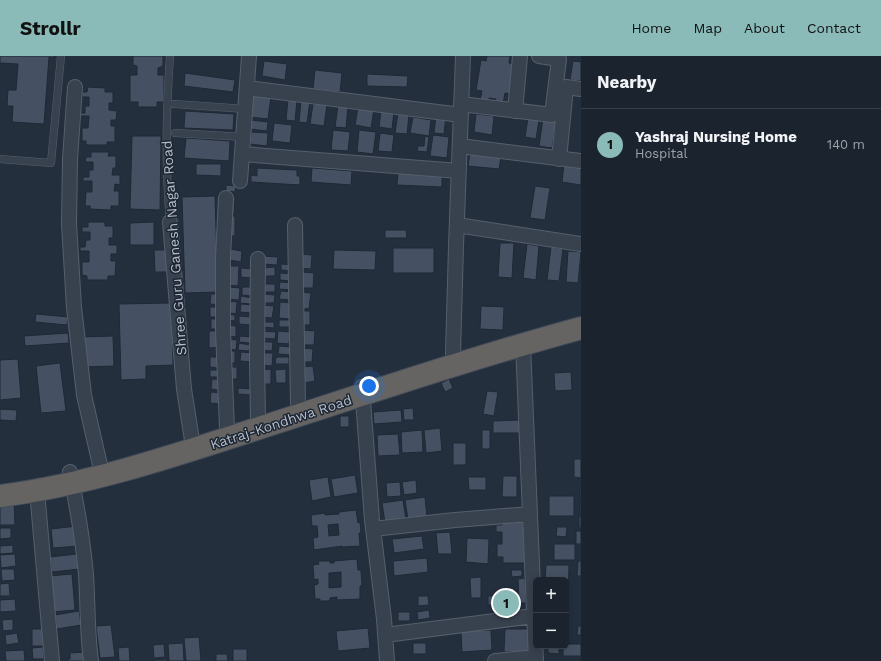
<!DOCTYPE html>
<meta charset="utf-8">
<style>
:root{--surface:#1b232e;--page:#242b36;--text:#f1f3f6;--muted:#a0a4aa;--line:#39404a;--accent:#8bbbb9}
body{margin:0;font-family:"Work Sans",sans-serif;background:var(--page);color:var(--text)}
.controls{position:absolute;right:12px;bottom:12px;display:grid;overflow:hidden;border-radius:6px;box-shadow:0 2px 10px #0003}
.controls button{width:36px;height:36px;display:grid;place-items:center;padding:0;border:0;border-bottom:1px solid var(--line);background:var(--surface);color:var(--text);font:20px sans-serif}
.you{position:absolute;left:369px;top:330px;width:14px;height:14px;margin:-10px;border:3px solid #fff;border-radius:50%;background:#1a73e8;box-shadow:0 0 0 6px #1a73e833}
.badge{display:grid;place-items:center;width:26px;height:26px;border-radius:50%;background:var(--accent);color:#111;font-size:13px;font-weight:700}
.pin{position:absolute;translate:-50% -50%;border:2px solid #fff;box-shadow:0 1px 4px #0006}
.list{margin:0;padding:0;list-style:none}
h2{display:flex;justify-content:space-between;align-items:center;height:52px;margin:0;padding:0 16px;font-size:17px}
h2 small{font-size:13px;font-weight:400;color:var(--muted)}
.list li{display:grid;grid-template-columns:26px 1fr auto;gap:12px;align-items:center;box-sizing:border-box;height:72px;padding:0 16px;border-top:1px solid var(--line)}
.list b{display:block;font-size:15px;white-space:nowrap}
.list p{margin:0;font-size:13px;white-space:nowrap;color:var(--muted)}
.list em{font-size:13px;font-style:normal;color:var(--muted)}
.map{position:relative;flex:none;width:581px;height:605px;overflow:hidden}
header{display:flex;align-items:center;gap:24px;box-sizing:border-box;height:56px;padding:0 20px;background:var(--accent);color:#111}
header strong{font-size:19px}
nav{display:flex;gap:22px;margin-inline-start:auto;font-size:14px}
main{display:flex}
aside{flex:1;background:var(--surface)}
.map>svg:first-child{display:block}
.building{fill:#455162;stroke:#1f2835;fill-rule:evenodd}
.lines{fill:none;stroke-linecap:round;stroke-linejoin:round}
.service-casing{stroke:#565f6c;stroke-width:8}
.minor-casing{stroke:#565f6c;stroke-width:16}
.trunk-casing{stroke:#434c59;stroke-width:24}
.service{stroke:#38414e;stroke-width:7}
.minor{stroke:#38414e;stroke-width:14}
.trunk{stroke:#656462;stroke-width:22}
.labels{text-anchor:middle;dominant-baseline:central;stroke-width:3;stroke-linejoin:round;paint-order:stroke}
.street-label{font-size:14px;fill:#b4bcc9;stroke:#1d2633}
</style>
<header>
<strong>Strollr</strong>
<nav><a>Home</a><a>Map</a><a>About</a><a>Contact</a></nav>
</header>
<main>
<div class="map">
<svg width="581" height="605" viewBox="0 0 581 605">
<rect width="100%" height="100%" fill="#242f3e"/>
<path class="building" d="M0 0H54V2L49 1 44 68 12 66 13 50H7L8 34H16L18 8 0 7Z
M133 0H163V10L158 12V19H164V46H157V51H138V46H130V19H137V10L133 9Z
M487 0H510L509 7 515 8 510 38 505 37 503 48 495 46 496 43 489 42V45L480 44 482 35 476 34 481 4 486 5Z
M264 5 287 8 285 24 262 20Z
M573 5 581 6V25L570 24Z
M315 14 342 17 340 36 313 33Z
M185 17 235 24 233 36 184 30Z
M367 18 408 20 407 31 367 30Z
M88 31 105 32V36H113V47H109V54L117 55 116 64H111V70H115V86H107V89H86V85H82V72H88L89 60H79V57H85V50H89V41H82V36H87Z
M253 39 271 41 268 63 250 61Z
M288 43 297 44 295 65 286 64Z
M301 44 310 45 307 67 299 66Z
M313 48 327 49 324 70 310 68Z
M338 49 348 50 346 72 335 71Z
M358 51 374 53 371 72 355 69Z
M381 54 394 55 392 73 379 71Z
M185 55 234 58 233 74 184 72Z
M398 57 409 59 407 78 395 77Z
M476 58 494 60 492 79 474 76Z
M436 59 446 60 444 78 434 77Z
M413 61 431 64 429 80 410 77Z
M528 62 539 64 536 83 525 81Z
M543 62 556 64 552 92 539 90Z
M251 64 268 66 267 75 250 73Z
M274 67 292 69 290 87 272 85Z
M333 74 350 76 348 95 331 94Z
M359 74 376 76 373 98 357 96Z
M251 76 268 77 267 90 250 88Z
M380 77 394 79 392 96 378 95Z
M433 79 449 81 447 102 430 100Z
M132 80H161L160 154 130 153Z
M425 80 429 81 427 96 417 95 418 90H424Z
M186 82 230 85 229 105 184 102Z
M91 96H109L108 100H116V112H113L112 119H120V129L115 128 114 135H119V150H111V154L90 153V150H85L86 136H92V125H83V121H89V114H93V106H85L86 101H91Z
M470 96 501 100 499 113 468 110Z
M196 108H221V120L196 119Z
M564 108 581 110V129L562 126Z
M257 112 297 114V120H300V129L251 126V119L257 120Z
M312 112 352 115 351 129 311 126Z
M398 116 442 118V131L397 129Z
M226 129 236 130 235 136 226 135Z
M535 130 550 132 545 164 530 162Z
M215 140 218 236 185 237 182 141Z
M228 141H235L234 158 226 157Z
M227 160H235V180H227Z
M88 166H105V170H113V182H109V189H117V198H111V205H116L115 220H108V224H87V220L82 219V206H89V195H80V191H85L86 184H90V176H82V171H88Z
M154 166V189H130V167Z
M385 174H406L407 182H385Z
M500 187H514L512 222 498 221Z
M527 188 539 190 536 224 523 222Z
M551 191 563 193 559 225 547 224Z
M393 192H434V217H393Z
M230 193 242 195 241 206 229 204Z
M154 194H168V216H155Z
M334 194 376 195 375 214 333 213Z
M568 195 581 196 578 227 566 226Z
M300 198 312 199 311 213 299 212Z
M263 200 278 201 277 209 263 208Z
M281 208 293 209V215L281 214Z
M229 210H239L238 230 228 229Z
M275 211V220H262V212Z
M241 212 253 213 252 222 241 221Z
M302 216 314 217 313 232H301Z
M280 217 292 218 291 225 280 224Z
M280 226 293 227 292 234 279 233Z
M263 228H275V236H263Z
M229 231 240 232 239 244 228 243Z
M242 231H252V240L242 239Z
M281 235 291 236 290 244 279 243Z
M299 236 311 237 309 253 298 252Z
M211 238H221V249L210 248Z
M263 238 275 239 274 247H263Z
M241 240 252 242V248L240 247Z
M227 245 237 246 236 258 226 256Z
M280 246 292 247 290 263 279 262Z
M172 247 173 309 146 310V323L121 324 119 248Z
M241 248 253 249 252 257 240 256Z
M263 249 274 250 272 262 261 261Z
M481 250 504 251 503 274 480 273Z
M210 251H221V261H210Z
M299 255H310V269H299Z
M36 258 68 261 67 269 35 266Z
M227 258 235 259V265L226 264Z
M239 260 251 261 250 269 239 268Z
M211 263H220L219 273H211Z
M279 264H291V271H279Z
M262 266H274V272L262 271Z
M228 269 236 270V281L228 280Z
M303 274 315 275 314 289H302Z
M209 275H220V291L209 292Z
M262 275 276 276 275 283 262 282Z
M278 275 290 276 289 288 277 287Z
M68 277 69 287 25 290 24 280Z
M113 280 114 310 81 311 80 281Z
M240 280 251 281V287L239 286Z
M227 283 237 284 236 294 226 293Z
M262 286H273L272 295 261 294Z
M239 287 250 289 249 295 238 294Z
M279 290 291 291 290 299 278 298Z
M302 292 313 293 312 306H301Z
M226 295H235V307H226Z
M241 296 253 297 252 306 240 305Z
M261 297H273L272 310 260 309Z
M210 301H218V312L210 311Z
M276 301H289V308H275Z
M18 303 21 342 0 344V304Z
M60 307 66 355 41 357 36 310Z
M313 310 315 325 304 327 301 311Z
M229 311H237V323H229Z
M271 313V328H261L260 314Z
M286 313V327H276L275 314Z
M210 314H220V321H210Z
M571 316 572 334 555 335 554 317Z
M212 323 224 324 223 335 211 333Z
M449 323 453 332 445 336 441 327Z
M238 332 251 333 250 339 238 338Z
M487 335 498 336 494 360 483 358Z
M211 336 222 337 221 348 210 347Z
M413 352 414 364H404L403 353Z
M0 353 17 354 16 365 0 364Z
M401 354 402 366 374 368 373 356Z
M340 360H349V371H340Z
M520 364V377H493V365Z
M440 372 442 395 426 397 424 374Z
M422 374 423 396 402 397 401 376Z
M482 374H490V393H482Z
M398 378 400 399 378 400 377 379Z
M453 387H466V409H453Z
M574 403H581V422L574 421Z
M355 419 358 437 334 441 331 423Z
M503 420H517V441H502Z
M328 421 331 441 312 445 309 424Z
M468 421H486V434H469Z
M416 424 417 437 404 439 402 426Z
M400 426 401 440 387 441 386 427Z
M580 430H581V441H580Z
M549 440H574V460H549Z
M425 441 427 461 408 463 405 444Z
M580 443H581V458H580Z
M14 444 15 469H0V445Z
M403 444 406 464 385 467 382 447Z
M356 454 358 467 360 466 361 477H359L360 490 342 491V490L314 494 313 482 318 481 317 470H312L311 459 325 457V459L339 458V456ZM338 468 339 479 329 480 328 469Z
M579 460H581V472H579Z
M523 461 525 507H503V501H497V488H502V476H496V469H502V462Z
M77 470 79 490 53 492 51 473Z
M557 471H567L566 481 556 480Z
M0 472H11V482L0 483Z
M576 475H581V488H576Z
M450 476 452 498H438L436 477Z
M422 480 424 493 394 497 392 483Z
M467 482 489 483 488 508 466 506Z
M554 488H575V504H554Z
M13 489V497L0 498V490Z
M15 498 16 510 1 512 0 499Z
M77 498 79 513 52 516 50 501Z
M427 502 428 516 394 520 393 505Z
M357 503 358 514H361L362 530H360V543L337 544V541L330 542V545H320V543H315L314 529 318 528V523L314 524 313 509 319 508 318 505H330V507H334V505ZM341 516V531L329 532V517Z
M578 505H581V520H577Z
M546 509H569L568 546H566V524H545Z
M1 513H14L15 524 2 525Z
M511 514H522V520L512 521Z
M72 518 75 554 52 556 49 520Z
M481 521V542H471L470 522Z
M525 522 526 547H519L518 523Z
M9 527 10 540H0V528Z
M418 540H428L429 549 418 550Z
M488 540H513L514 561H500V549H488Z
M15 543 16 555 0 556V544Z
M429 554 430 562 418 564 417 556Z
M79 555 81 569 57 573 55 559Z
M398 556H410V565H398Z
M13 563V574L3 575 2 564Z
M111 569 115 601 100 602 96 570Z
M578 570H581V579H577Z
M368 572 370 592 338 595 336 575Z
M32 573H44L45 590H32Z
M505 573H531V596H504Z
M491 574 492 594 462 596 461 575Z
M17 577 19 587 6 589 5 579Z
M199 581 201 605H186L184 582Z
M183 587 184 605H169L168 588Z
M413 587H426V598H413Z
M164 588 165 601 154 602 153 589Z
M566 588H581V600H563V590H566Z
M548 590H559V598L548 597Z
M43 591 44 603H33L32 592Z
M129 591 130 605H119L118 592Z
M233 593H247V605H233Z
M24 594 25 605H6L5 595Z
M87 596 88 605H68V603H70V597Z
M216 598H227L228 605H216Z
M167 603V605H155L154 604Z
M563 604H580V605H563Z"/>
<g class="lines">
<g class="service-casing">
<path id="service" d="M174 48 246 53
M175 77 244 81
M0 103 51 107 61 0
M170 166C165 111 166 55 170 0"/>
</g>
<g class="minor-casing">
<path id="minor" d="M75 31 70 103 69 168 74 251 84 339 100 409
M247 32 461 59
M461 48 552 59 559 3 539 0
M515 55 520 0
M460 90 581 105
M242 98 459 115
M559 103 566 31 581 33
M240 125 249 0
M226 142 223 201V274L227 373
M170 166 184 333 192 384
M295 169 298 348
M457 169 581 188
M523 288 536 605
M453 297 456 190 463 0
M362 331 372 464 384 563 387 605
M258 363 257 306 258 203
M70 416C77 450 83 484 86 519 88 548 87 576 91 605
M37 435 52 605
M373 473 455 464 530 458
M385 579 534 560
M495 605 536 601"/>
</g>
<g class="trunk-casing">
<path id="trunk" d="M0 440C86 429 170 401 253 374 362 339 471 302 581 272"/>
</g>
<use href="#service" class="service"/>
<use href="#minor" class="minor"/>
<use href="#trunk" class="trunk"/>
</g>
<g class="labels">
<g class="street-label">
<text transform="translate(174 192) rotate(-94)">Shree Guru Ganesh Nagar Road</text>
<text transform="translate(281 366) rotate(-18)">Katraj-Kondhwa Road</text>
</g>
</g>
</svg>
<div class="controls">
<button>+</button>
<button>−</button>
</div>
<div class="you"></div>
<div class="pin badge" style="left:506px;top:547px">1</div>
</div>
<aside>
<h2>Nearby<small></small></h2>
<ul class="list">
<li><span class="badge">1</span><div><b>Yashraj Nursing Home</b><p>Hospital</p></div><em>140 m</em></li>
</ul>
</aside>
</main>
